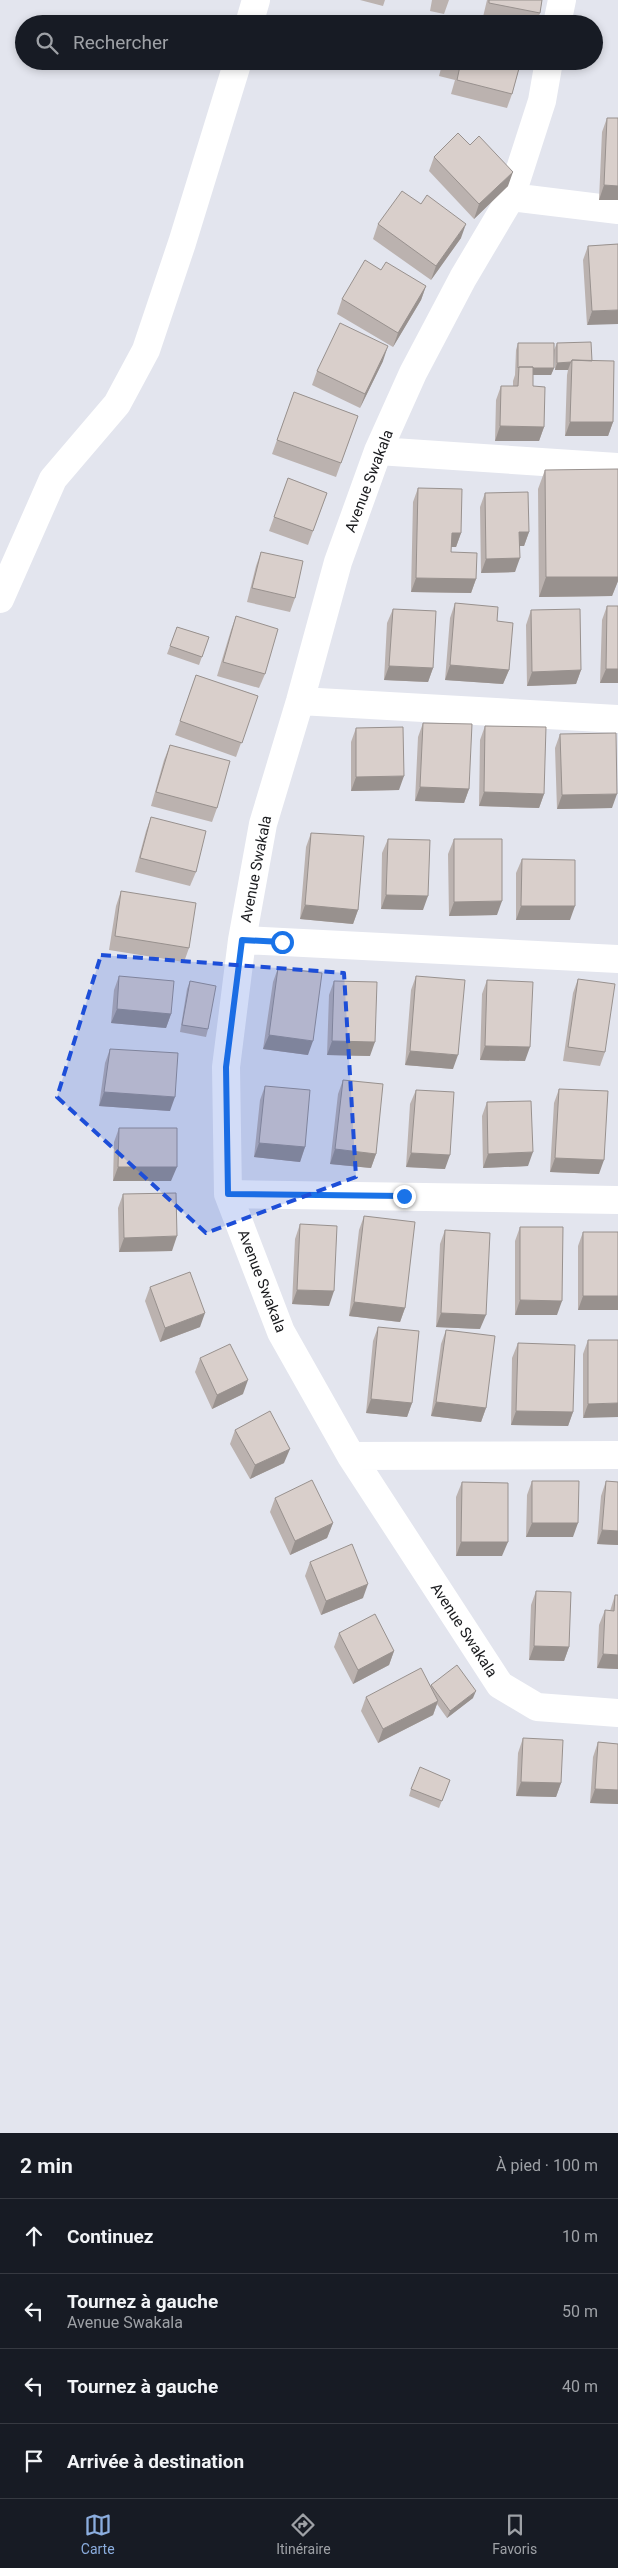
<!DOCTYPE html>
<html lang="fr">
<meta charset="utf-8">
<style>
:root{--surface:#171b24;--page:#242831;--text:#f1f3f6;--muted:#9ea1a6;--line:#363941;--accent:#8badde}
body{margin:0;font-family:Roboto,sans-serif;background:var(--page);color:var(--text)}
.stop{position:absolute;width:15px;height:15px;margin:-11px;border:4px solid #1a73e8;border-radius:50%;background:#fff}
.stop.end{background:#1a73e8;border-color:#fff;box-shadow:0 1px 5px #0008}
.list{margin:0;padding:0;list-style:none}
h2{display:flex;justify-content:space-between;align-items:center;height:65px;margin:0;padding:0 20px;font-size:21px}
h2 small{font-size:16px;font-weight:400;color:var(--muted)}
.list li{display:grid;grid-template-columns:32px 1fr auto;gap:15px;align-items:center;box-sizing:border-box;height:75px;padding:0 20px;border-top:1px solid var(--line)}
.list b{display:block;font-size:19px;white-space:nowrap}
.list p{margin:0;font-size:16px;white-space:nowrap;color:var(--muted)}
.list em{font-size:16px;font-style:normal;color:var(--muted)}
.icon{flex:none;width:28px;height:28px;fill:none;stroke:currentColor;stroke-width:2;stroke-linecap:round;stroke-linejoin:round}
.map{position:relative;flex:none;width:618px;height:2133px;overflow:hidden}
.search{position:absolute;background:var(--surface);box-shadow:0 2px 8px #0003;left:15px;right:15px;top:15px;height:55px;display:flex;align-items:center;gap:12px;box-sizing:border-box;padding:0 18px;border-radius:28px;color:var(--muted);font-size:19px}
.sheet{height:365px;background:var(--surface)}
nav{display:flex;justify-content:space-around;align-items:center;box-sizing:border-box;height:70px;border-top:1px solid var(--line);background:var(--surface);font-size:14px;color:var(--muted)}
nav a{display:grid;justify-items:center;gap:2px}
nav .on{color:var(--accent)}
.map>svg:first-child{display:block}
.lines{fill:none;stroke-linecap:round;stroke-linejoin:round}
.minor{stroke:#fff;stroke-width:28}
.wall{fill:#bbb2af}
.shaded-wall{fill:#98918e}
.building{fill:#d9cfcb;stroke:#98918e}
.route{stroke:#1a73e8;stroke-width:6}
.marked{fill:#1d4ed8;fill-opacity:0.2;stroke:#1d4ed8;stroke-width:4;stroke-dasharray:10 6;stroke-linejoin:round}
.labels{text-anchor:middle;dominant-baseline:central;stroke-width:4;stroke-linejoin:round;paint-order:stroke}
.street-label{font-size:15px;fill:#1a1b1e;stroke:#fff}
</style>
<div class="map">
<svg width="618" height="2133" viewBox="0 0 618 2133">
<rect width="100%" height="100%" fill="#e3e5ee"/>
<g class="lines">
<path class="minor" d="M249 24 256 0
M557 24 562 0
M549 61 542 101 511 197 463 278 413 373 378 451 338 562 300 701 263 824 242 940 226 1067 228 1194 281 1332 351 1456 500 1685 537 1707 618 1713
M511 197 618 210
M378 451 618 467
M0 599 53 479 117 404 146 350 182 243 238 61
M300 701 618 719
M242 940 618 959
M228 1194 618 1200
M351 1456 618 1455"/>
</g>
<path class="wall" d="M360 0H385L383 6Z
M432 0H449L444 14 430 11Z
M487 0H542L540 13 536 24H518L483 17Z
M443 61H521L512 94 507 108 451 94 455 80 439 76Z
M607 118H618V200H599L602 132Z
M434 157 508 186 474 219 429 171Z
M378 224 461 238 431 280 373 239Z
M618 244 587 325 583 260 588 246Z
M381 270 426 286 421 300 393 347 337 314 342 299Z
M518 343 554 368 551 375H533V386L544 427 539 441H495L496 400 501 386H513V381L515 375 516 350Z
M557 343 592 361 613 422 608 436H565L567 375 568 370H555L554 350Z
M383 361 360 408 312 385 317 371Z
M294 392 358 416 336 477 272 454Z
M545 470 618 577V581L612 596 539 597 538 489Z
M288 478 327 493 308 545 269 531Z
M418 488 461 533 456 547H451V552L476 579 471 593 411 592 413 502Z
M485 493 529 532 524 546H519L515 572 481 573 480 507Z
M261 552 295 598 290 612 247 602 256 566Z
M455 603 497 621 509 670 503 684 445 680 450 618Z
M607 606H618V683H600L602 620Z
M393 609 433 668 428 682 384 680 387 623Z
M531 610 581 670 576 684 527 686 526 625Z
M236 616 265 674 259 688 217 676 231 630Z
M177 627 209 637 199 665 167 654Z
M196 675 258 696 236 757 175 735Z
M423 723 469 789 464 803 415 801 418 737Z
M485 726 544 794 539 808 479 806 480 740Z
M356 728 399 790 351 791V742Z
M560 734 612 808 557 809 555 748Z
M170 745 217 808 212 822 151 806 164 760Z
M151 817 196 872 190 886 135 872 146 831Z
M311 833 358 910 353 924 300 919 306 847Z
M388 839 423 910 381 909 382 853Z
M454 839 497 915 449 916 448 854Z
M522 859 570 920H516V873Z
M121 891 189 948 184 962 109 950 116 906Z
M278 968 308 1055 263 1049 273 982Z
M119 976 171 1014 166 1028 111 1023 114 990Z
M416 976 453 1069 405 1065 411 990Z
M578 979 605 1052 600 1066 563 1061 573 993Z
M487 980 525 1061 480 1060 482 994Z
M190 981 208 1029 206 1037 180 1032 187 989Z
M334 981 370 1056 327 1055 329 995Z
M110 1049 170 1111 99 1106 105 1063Z
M343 1080 376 1154 371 1168 330 1164 338 1094Z
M265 1086 305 1147 300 1162 254 1157 260 1100Z
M559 1089 599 1174 550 1172 554 1103Z
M416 1090 445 1169 406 1167 410 1104Z
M487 1102 528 1166 483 1168 482 1116Z
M119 1128 171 1181H113L114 1142Z
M123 1194 172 1251 119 1252 118 1208Z
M364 1216 405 1308 400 1322 349 1316 359 1230Z
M300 1224 329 1306 292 1304 295 1239Z
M520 1227 557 1315H515V1241Z
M445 1230 480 1329 436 1327 440 1244Z
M583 1232H618V1310H578V1246Z
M150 1287 200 1327 160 1342 145 1301Z
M378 1327 412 1403 407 1417 366 1413 373 1341Z
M446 1330 486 1408 481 1422 431 1416 441 1344Z
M588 1340H618L583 1418V1354Z
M518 1343 573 1412 568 1426 511 1425 512 1358Z
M200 1358 243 1394 212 1409 195 1372Z
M235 1430 284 1463 250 1479 230 1444Z
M532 1481 573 1537H526L527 1495Z
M606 1481 618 1482V1545L597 1544 601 1496Z
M462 1482 502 1556H456V1497Z
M275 1498 333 1523 327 1538 290 1555 270 1512Z
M310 1562 363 1598 321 1615 305 1576Z
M536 1591 569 1647 564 1661 529 1660 531 1605Z
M615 1595 618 1669 597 1668 599 1625 605 1610 610 1611Z
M339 1633 394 1651 389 1665 353 1684 334 1647Z
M431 1685 473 1698 447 1718 437 1704 433 1715 378 1743 361 1711 366 1697 430 1686Z
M523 1738 561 1783 556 1797 516 1796 518 1753Z
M598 1742 618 1744V1804L590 1803 593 1757Z
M450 1780 439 1808 409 1796 411 1789Z"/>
<path class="shaded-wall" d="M513 172 508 186 474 219 479 204Z
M604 185 618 186V200H599Z
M466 224 461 238 431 280 436 266Z
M426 286 421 300 393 347 398 333Z
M618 310V324L587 325 592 311Z
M388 346 383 361 360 408 365 394Z
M571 362 568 370H555L557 363Z
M519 368H554L551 375H518Z
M570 422H613L608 436H565Z
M500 426 544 427 539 441H495Z
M519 532H529L524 546H514Z
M452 533H461L456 547H447Z
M520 558 515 572 481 573 486 559Z
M546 577H618V581L612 596 539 597Z
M416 578 476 579 471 593 411 592Z
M450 665 509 670 503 684 445 680Z
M389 666 433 668 428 682 384 680Z
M606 669H618V683H600Z
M581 670 576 684 527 686 532 672Z
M404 776 399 790 351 791 356 777Z
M420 787 469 789 464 803 415 801Z
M484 792 544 794 539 808 479 806Z
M617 794 612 808 557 809 562 795Z
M386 895 428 896 423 910 381 909Z
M502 901 497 915 449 916 454 902Z
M305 905 358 910 353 924 300 919Z
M521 906H575L570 920H516Z
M117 1009 171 1014 166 1028 111 1023Z
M269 1035 313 1041 308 1055 263 1049Z
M332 1041 375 1042 370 1056 327 1055Z
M485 1046 530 1047 525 1061 480 1060Z
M410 1051 458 1055 453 1069 405 1065Z
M104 1092 175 1097 170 1111 99 1106Z
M259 1143 305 1147 300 1162 254 1157Z
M335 1149 376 1154 371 1168 330 1164Z
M533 1152 528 1166 483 1168 488 1154Z
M411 1153 450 1155 445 1169 406 1167Z
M555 1158 604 1160 599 1174 550 1172Z
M118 1167H177L171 1181H113Z
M177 1236 172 1251 119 1252 124 1238Z
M297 1290 334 1291 329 1306 292 1304Z
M583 1296H618V1310H578Z
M520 1300 562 1301 557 1315H515Z
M354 1302 405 1308 400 1322 349 1316Z
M205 1313 200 1327 160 1342 165 1328Z
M441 1313 486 1315 480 1329 436 1327Z
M248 1380 243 1394 212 1409 217 1395Z
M371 1399 412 1403 407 1417 366 1413Z
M436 1402 486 1408 481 1422 431 1416Z
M618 1403V1417L583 1418 588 1404Z
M516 1411 573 1412 568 1426 511 1425Z
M290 1449 284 1463 250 1479 255 1465Z
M333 1523 327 1538 290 1555 295 1541Z
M532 1523H578L573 1537H526Z
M602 1530 618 1531V1545L597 1544Z
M461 1542H508L502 1556H456Z
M368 1584 363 1598 321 1615 326 1601Z
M534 1646 569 1647 564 1661 529 1660Z
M394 1651 389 1665 353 1684 358 1670Z
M603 1654 618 1655V1669L597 1668Z
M476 1691 473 1698 447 1718 450 1711Z
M438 1701 433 1715 378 1743 383 1729Z
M521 1782 561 1783 556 1797 516 1796Z
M595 1789 618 1790V1804L590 1803Z"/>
<path class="building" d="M489 0H542L540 13 489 3Z
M521 61 512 94 457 80 460 66 444 62Z
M607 118H618V186L604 185Z
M458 133 470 145 479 136 513 172 479 204 434 157Z
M402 191 421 204 427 195 466 224 436 266 378 224Z
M618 244V310L592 311 588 246Z
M365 260 381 270 386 262 426 286 398 333 342 299Z
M340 323 388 346 365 394 317 371Z
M591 342 592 361 572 360 571 362 557 363V343Z
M518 343H554V368H533V367H519L518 368Z
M572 360 614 361 613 422H570Z
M519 367H533V386L545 387 544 427 500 426 501 386H518Z
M294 392 358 416 341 463 277 440Z
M618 469V577H546L545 470Z
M288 478 327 493 313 531 274 517Z
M418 488 462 489 461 533H452L451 552 477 553 476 579 416 578Z
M528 492 529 532H519L520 558 486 559 485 493Z
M261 552 303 561 295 598 252 588Z
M455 603 498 607 497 621 513 623 509 670 450 665Z
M607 606H618V669H606Z
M393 609 436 611 433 668 389 666Z
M580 609 581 670 532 672 531 610Z
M236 616 278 629 265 674 223 662Z
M177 627 209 637 202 657 170 646Z
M196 675 258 696 242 743 180 721Z
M423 723 472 724 469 789 420 787Z
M485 726 546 727 544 794 484 792Z
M403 727 404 776 356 777V728Z
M616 733 617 794 562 795 560 734Z
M170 745 230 761 217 808 156 792Z
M151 817 206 831 196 872 140 858Z
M311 833 364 836 358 910 305 905Z
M388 839 430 840 428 896 386 895Z
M454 839H502V901L454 902Z
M522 859 575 860V906H521Z
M121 891 196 903 189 948 115 936Z
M278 968 322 973 313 1041 269 1035Z
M119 976 174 981 171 1014 117 1009Z
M416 976 465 980 458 1055 410 1051Z
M578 979 615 984 605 1052 568 1047Z
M487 980 533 982 530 1047 485 1046Z
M190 981 216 986 208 1029 182 1025Z
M334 981 377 982 375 1042 332 1041Z
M110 1049 178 1053 175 1097 104 1092Z
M343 1080 383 1084 376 1154 335 1149Z
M265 1086 310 1090 305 1147 259 1143Z
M559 1089 608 1091 604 1160 555 1158Z
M416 1090 454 1092 450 1155 411 1153Z
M531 1101 533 1152 488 1154 487 1102Z
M119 1128H177V1167H118Z
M176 1193 177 1236 124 1238 123 1194Z
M364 1216 415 1222 405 1308 354 1302Z
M300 1224 337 1226 334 1291 297 1290Z
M520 1227H563L562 1301 520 1300Z
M445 1230 490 1233 486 1315 441 1313Z
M583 1232H618V1296H583Z
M190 1272 205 1313 165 1328 150 1287Z
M378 1327 419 1331 412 1403 371 1399Z
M446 1330 495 1336 486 1408 436 1402Z
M588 1340H618V1403L588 1404Z
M518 1343 575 1345 573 1412 516 1411Z
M230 1344 248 1380 217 1395 200 1358Z
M270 1411 290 1449 255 1465 235 1430Z
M312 1480 333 1523 295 1541 275 1498Z
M532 1481H579L578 1523H532Z
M606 1481 618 1482V1531L602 1530Z
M462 1482 508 1483V1542H461Z
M352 1544 368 1584 326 1601 310 1562Z
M536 1591 571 1592 569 1647 534 1646Z
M615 1595H618V1655L603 1654 605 1610 614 1611Z
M375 1614 394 1651 358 1670 339 1633Z
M457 1665 476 1691 450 1711 431 1685Z
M421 1668 438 1701 383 1729 366 1697Z
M523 1738 563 1740 561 1783 521 1782Z
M598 1742 618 1744V1790L595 1789Z
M420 1767 450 1780 442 1801 411 1789Z"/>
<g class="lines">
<path class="route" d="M282 942 242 940 226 1067 228 1194 404 1196"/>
</g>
<path class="marked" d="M101 955 344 973 356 1177 206 1233 57 1097Z"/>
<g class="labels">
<g class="street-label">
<text transform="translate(369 481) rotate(-69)">Avenue Swakala</text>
<text transform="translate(256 869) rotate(-79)">Avenue Swakala</text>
<text transform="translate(262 1281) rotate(69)">Avenue Swakala</text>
<text transform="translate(464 1630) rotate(57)">Avenue Swakala</text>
</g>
</g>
</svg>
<div class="stop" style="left:282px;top:942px"></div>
<div class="stop end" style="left:404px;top:1196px"></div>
<div class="search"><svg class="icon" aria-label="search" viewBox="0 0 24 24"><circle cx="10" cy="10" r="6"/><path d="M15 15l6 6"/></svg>Rechercher</div>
</div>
<section class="sheet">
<h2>2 min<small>À pied · 100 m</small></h2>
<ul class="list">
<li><svg class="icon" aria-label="ahead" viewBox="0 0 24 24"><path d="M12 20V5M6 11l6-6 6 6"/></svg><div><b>Continuez</b></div><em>10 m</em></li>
<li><svg class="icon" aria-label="left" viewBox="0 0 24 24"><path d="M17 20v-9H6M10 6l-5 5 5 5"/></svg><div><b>Tournez à gauche</b><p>Avenue Swakala</p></div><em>50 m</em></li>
<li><svg class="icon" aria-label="left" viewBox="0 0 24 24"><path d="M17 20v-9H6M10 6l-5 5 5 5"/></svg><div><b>Tournez à gauche</b></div><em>40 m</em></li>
<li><svg class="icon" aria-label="arrive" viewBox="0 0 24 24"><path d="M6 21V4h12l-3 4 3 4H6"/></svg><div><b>Arrivée à destination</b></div></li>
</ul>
</section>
<nav>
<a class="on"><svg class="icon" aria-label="map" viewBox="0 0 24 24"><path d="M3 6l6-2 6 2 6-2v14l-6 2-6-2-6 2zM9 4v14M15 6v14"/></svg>Carte</a>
<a><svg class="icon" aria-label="directions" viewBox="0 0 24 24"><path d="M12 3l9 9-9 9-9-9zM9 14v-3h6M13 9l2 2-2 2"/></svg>Itinéraire</a>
<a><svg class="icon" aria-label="saved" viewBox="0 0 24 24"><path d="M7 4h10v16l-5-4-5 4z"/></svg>Favoris</a>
</nav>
